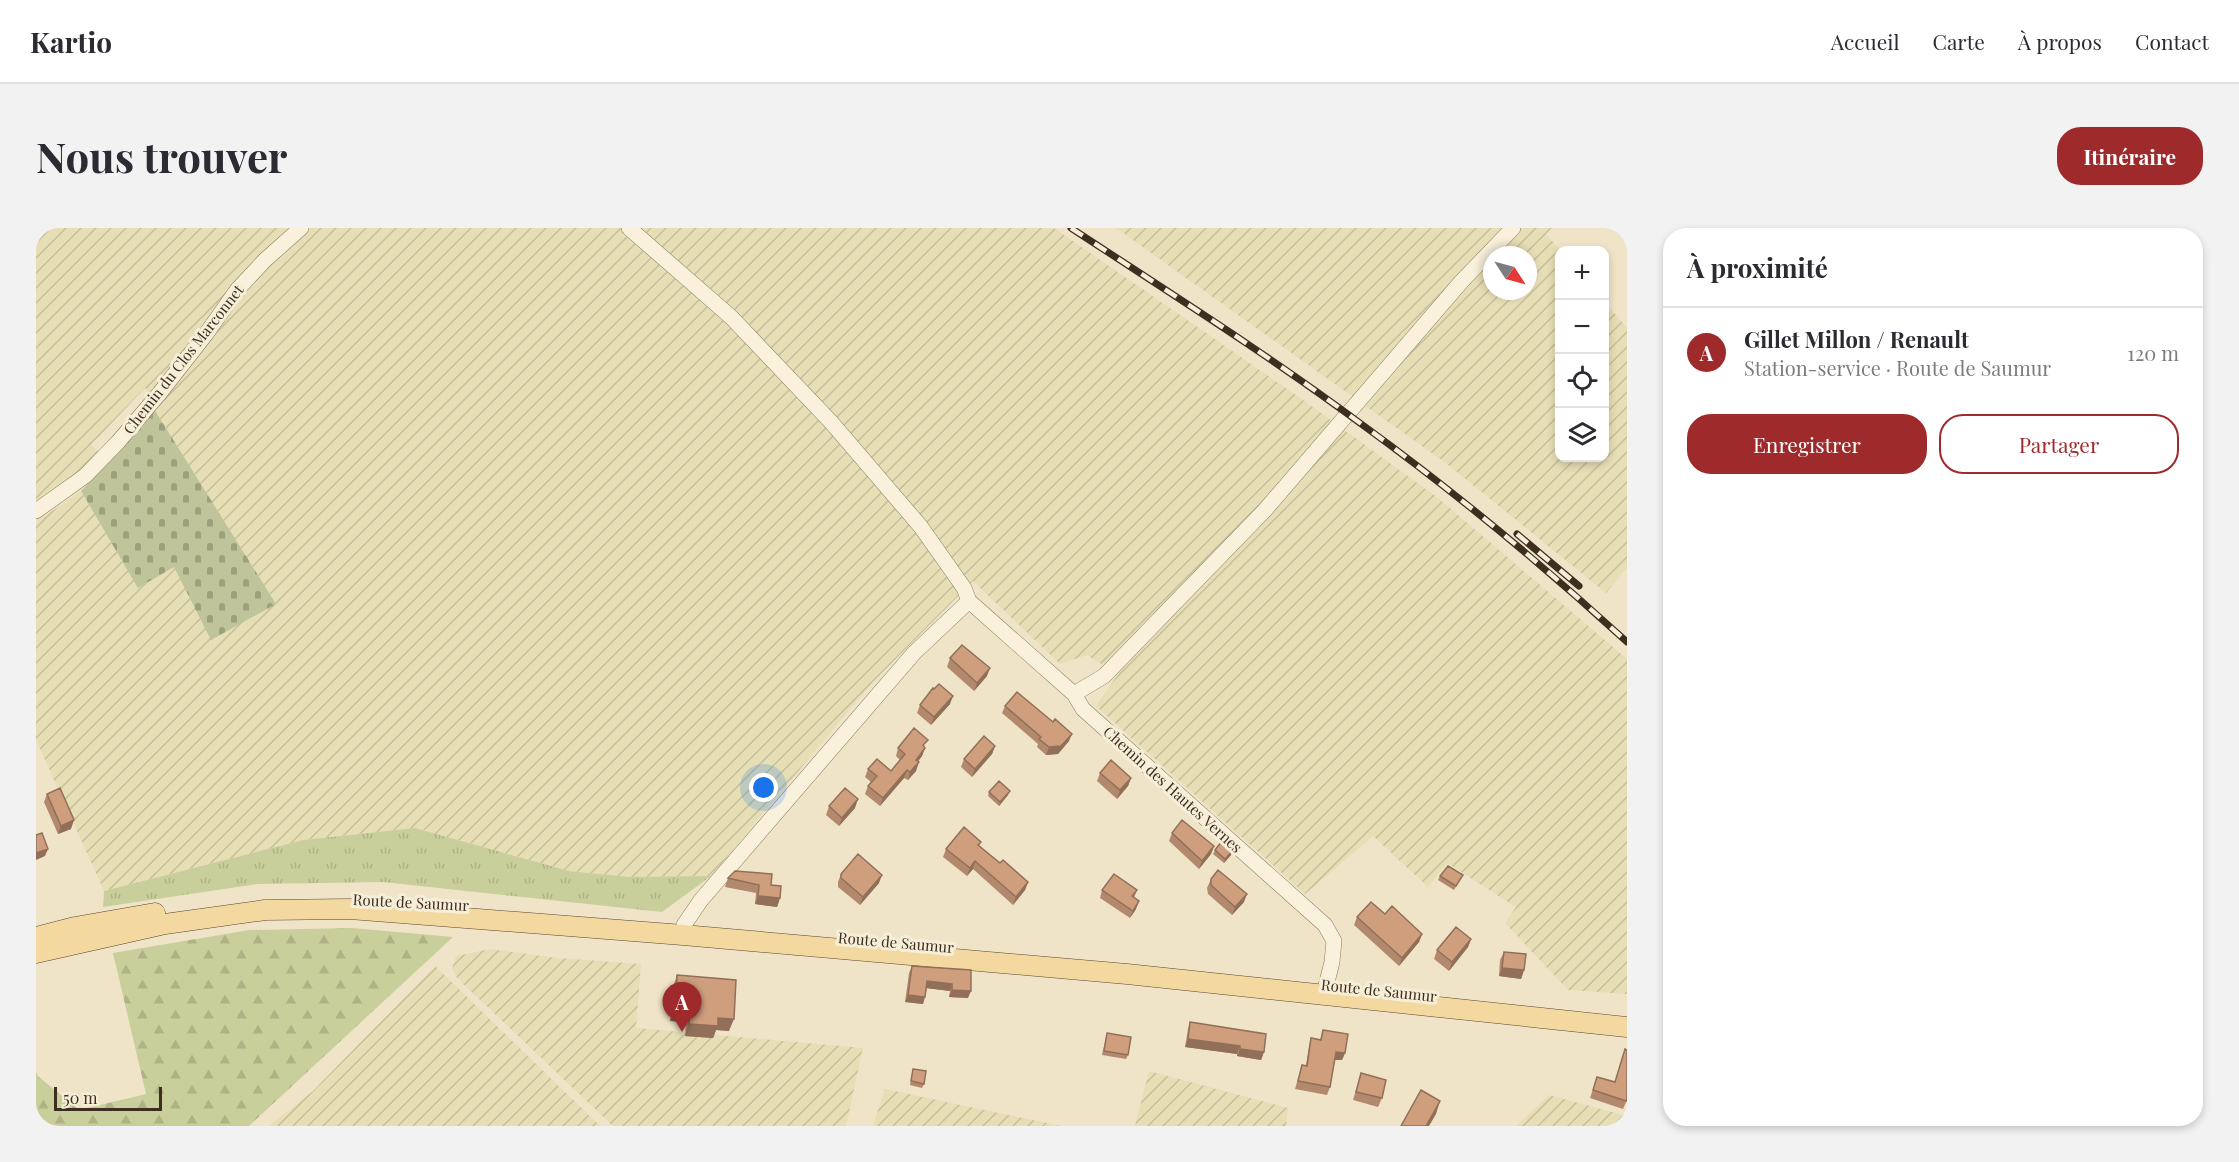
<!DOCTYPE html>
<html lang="fr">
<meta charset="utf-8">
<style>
:root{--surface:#fff;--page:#f2f2f3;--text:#2b2b33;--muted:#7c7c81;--line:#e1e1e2;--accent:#9e2a2b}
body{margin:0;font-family:"Playfair Display",serif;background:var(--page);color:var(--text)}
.controls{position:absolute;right:18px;top:18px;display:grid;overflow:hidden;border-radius:12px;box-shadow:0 3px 9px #0003}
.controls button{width:54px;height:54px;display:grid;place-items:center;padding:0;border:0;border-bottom:2px solid var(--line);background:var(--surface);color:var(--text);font:30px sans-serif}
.compass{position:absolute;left:1447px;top:18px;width:54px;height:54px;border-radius:50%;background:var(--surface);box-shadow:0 3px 9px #0003;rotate:126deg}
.scale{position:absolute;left:18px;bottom:15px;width:108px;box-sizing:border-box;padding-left:6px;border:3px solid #3d2e20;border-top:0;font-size:16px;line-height:21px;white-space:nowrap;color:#3d2e20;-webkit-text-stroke:4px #f7eed8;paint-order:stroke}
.you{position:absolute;left:728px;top:560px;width:21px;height:21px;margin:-15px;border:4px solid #fff;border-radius:50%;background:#1a73e8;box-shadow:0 0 0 9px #1a73e833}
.badge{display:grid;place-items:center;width:39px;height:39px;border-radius:50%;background:var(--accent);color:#fff;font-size:20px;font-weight:700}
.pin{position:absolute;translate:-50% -50px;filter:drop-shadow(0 2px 3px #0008)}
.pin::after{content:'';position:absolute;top:32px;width:21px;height:18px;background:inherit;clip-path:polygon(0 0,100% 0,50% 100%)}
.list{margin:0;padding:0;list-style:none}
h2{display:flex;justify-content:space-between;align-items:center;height:78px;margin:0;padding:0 24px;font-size:26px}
h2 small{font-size:20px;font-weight:400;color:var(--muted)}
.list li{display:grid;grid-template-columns:39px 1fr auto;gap:18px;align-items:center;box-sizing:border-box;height:90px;padding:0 24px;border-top:2px solid var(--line)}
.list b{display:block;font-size:22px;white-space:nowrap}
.list p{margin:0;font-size:20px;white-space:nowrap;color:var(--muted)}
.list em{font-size:20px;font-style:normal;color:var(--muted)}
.actions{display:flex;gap:12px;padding:18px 24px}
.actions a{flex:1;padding:14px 0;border:2px solid var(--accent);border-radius:24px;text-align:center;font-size:21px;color:var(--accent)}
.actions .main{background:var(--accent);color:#fff}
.icon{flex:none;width:33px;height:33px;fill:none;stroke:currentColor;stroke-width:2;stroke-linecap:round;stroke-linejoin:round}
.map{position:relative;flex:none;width:1591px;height:898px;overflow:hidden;border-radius:24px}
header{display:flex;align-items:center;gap:36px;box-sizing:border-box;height:84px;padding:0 30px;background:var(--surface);border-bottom:2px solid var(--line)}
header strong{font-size:28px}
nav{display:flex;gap:33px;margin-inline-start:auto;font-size:21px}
.intro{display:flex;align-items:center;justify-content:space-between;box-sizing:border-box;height:144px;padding:0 36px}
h1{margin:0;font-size:42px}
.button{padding:15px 27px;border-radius:24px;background:var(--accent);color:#fff;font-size:21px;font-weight:700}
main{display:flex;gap:36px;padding:0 36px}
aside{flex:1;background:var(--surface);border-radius:24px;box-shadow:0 3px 9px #0003}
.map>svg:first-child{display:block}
.farmland{fill:url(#farmland-furrows);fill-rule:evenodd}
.grass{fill:url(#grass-tufts)}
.forest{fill:url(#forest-firs)}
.cemetery{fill:url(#cemetery-stones)}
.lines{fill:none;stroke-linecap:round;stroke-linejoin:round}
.minor-casing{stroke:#8d765c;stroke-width:16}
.major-casing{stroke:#5b4430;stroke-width:21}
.minor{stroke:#faf1dc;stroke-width:15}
.major{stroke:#f3d9a0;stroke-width:20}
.rail-casing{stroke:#3d2e20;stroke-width:7}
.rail{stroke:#f7eed8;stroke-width:4.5;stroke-dasharray:14;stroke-linecap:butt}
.wall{fill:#b2896c}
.shaded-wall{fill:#916f58}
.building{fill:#cf9f7d;stroke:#916f58;stroke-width:1.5}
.labels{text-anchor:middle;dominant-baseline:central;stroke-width:6;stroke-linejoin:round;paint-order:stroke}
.street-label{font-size:15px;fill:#3d2e20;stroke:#f7eed8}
</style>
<header>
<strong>Kartio</strong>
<nav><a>Accueil</a><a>Carte</a><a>À propos</a><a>Contact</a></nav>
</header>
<div class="intro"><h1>Nous trouver</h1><a class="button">Itinéraire</a></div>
<main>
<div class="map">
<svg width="1591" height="898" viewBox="0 0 1591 898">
<defs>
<pattern id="farmland-furrows" width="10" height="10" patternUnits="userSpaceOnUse" patternTransform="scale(1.5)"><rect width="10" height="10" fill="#e6deb5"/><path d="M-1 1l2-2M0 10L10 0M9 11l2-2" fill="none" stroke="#c6bf9b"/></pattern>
<pattern id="grass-tufts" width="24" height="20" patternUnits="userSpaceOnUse" patternTransform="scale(1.5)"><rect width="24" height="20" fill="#c9cf9b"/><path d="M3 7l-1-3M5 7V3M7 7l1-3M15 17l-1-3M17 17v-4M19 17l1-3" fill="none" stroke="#aeb285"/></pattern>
<pattern id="forest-firs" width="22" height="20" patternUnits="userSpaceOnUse" patternTransform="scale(1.5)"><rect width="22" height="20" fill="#c9cf9b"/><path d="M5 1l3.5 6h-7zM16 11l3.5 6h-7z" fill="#aeb285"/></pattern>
<pattern id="cemetery-stones" width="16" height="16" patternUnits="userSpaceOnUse" patternTransform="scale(1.5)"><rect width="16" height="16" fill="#bfc49a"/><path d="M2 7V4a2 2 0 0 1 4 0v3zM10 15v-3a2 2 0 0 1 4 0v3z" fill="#9ca07d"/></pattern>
</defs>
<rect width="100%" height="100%" fill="#f0e4c8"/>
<path class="farmland" d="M0 0H257L117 168 109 160 55 217 62 223 52 234 23 260 0 276Z
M272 0H1018L1267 172 1402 270 1591 431V766L1532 762 1469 695 1480 679 1411 635 1392 659 1337 608 1269 666 1060 478 1082 446 1051 427 1024 436 937 353 836 455 675 648 594 649 533 643 379 600 267 612 68 663 0 512V294L45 263 102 359 138 338 240 376 118 181 211 60Z
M1080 0H1516L1510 6 1524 22V230H1568L1569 74 1591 100V340L1570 365 1411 236ZM1456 27H1492V63H1456Z
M454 721 522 730 605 736 600 800 827 820 810 898H577L421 750 416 741 420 728Z
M399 738 564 898H233L277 863Z
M1113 843 1252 880 1250 898H1099Z
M849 861 1025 898H837Z
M1513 867 1591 888V898H1480Z"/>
<path class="grass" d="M379 600 533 643 594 649 675 648 626 684 347 654 222 656 67 679 68 663 267 612Z"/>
<path class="forest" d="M316 700 417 709 213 898H0V844L3 849 43 882 110 866 77 725 213 702Z"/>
<path class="cemetery" d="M118 181 240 376 175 412 138 339 102 360 45 263 97 209Z"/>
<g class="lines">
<g class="minor-casing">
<path id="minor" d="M593 0 695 89 795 194 885 299 928 360 933 373 1038 466 1047 481 1289 697 1298 713 1296 734 1288 766
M0 283 49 248 82 214 123 166 170 106 201 62 229 32 265 0
M1038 466 1068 448 1229 282 1425 54 1477 0
M647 707 648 697 665 672 878 425 933 373"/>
</g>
<g class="major-casing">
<path id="major" d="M0 709 39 699 119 685
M0 725 129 696 229 682 314 681 647 707 1091 746 1591 799"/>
</g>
<use href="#minor" class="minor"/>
<use href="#major" class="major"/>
<g class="rail-casing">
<path id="rail" d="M1035 0C1134 65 1234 128 1328 198 1420 265 1507 337 1591 414
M1481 306 1543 358"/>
</g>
<use href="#rail" class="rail"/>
</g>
<path class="wall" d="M914 430 951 448 938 463 911 439Z
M914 476 895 497 881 485 884 477Z
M969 478 1033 513 1022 526 1010 527 1001 519 1002 516 966 485Z
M959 518 956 526 936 549 925 539 928 531Z
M889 519V520L886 528 882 533 880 543 872 552 868 550 844 578 829 566 832 558 835 554 829 549 832 541 855 543 864 532 860 528 862 520Z
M1064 545 1095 550 1092 558 1081 571 1061 553Z
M953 564 972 567 963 578 952 568Z
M11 566 35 601 22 606 8 574Z
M793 578 819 580 803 598 790 587Z
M1136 605 1178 618 1175 626 1163 641 1133 613Z
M945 614 943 618 964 635 992 654 989 662 977 677 937 641 931 648 907 629 910 621Z
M1179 622H1197L1195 627 1188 635 1177 626Z
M805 646 843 655 824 677 802 659V654Z
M1427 647 1418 662 1402 652 1404 648Z
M692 650 735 657 744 670 741 679 719 676 720 665 689 659Z
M1175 651 1208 674 1196 687 1172 666 1171 660Z
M1066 662H1101L1098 670 1100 681 1094 690 1064 670Z
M1349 686 1386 706 1383 714 1363 738 1318 697 1321 689Z
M1435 711 1432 719 1413 743 1398 731 1401 722Z
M1468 724 1488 742 1485 751 1463 748 1464 732Z
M876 738 935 742 932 770 913 769 914 763 891 760 887 776 869 774 873 745Z
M641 747 693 803 680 802 677 810 649 808 650 794 634 793 637 759Z
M1154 794 1228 824 1225 832 1201 828V826L1149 819 1152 801Z
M1287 802 1309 825 1306 832H1299L1294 859 1291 867 1259 861 1266 837H1270L1273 818 1275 810 1284 812Z
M1071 805 1092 827 1090 831 1066 827Z
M877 841 888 856 886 860 874 857Z
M1325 845 1346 870 1342 879 1317 872Z
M1561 849 1591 872 1587 881 1554 870Z"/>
<path class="shaded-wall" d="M954 440 951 448 938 463 941 455Z
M917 468 914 476 895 497 898 489Z
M1036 506 1033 513 1022 526 1010 527 1013 519Z
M959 518 956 526 936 549 939 541Z
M889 520 886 528 877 540 880 532Z
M883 534 880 543 872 552 874 544Z
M871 542 868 550 844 578 847 570Z
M1095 550 1092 558 1081 571 1084 562Z
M974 563 972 567 963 578 964 574Z
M822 571 819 580 803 598 806 590Z
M38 592 35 601 22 606 25 598Z
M1178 618 1175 626 1163 641 1166 633Z
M12 621 9 628 0 632V625Z
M1197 622 1195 627 1188 635 1189 631Z
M939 633 937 641 931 648 934 640Z
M846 647 843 655 824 677 827 669Z
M992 654 989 662 977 677 980 669Z
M1211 666 1208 674 1196 687 1199 679Z
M722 668 744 670 741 679 719 676Z
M1103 673 1100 681 1094 690 1097 683Z
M1386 706 1383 714 1363 738 1366 730Z
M1435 711 1432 719 1413 743 1416 734Z
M1466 740 1488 742 1485 751 1463 748Z
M891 753 916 756 914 763 889 760Z
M916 762 935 763 932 770 913 769Z
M872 767 889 769 887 776 869 774Z
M639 781 654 782 650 794 634 793Z
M682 790 698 791 693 803 680 802 677 810 649 808 653 796Z
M1152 811 1204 818 1201 826 1149 819Z
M1204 821 1228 824 1225 832 1201 828Z
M1300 824 1309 825 1306 832H1297Z
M1404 873 1400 886 1393 898H1390Z"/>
<path class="building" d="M926 417 954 440 941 455 914 430Z
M903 456 917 468 898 489 884 477 897 460 898 461Z
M981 464 1017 494 1019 491 1036 506 1025 518 1013 519 1003 511 1005 509 969 478Z
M878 500 892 512 887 517 889 520 880 532 883 534 874 544 871 542 847 570 832 558 841 548 832 541 841 531 855 543 869 526 862 520Z
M948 508 959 518 939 541 928 531Z
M1075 532 1095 550 1084 562 1064 545Z
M963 553 974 563 964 574 953 564Z
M24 560 38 592 25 598 11 566Z
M809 560 822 571 806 590 793 578Z
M1146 592 1178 618 1166 633 1136 605Z
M928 599 945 614 942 617 964 635 967 632 992 654 980 669 939 633 934 640 910 621Z
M6 605 12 621 0 625V607Z
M1186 613 1197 622 1189 631 1179 622Z
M822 626 846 647 827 669 805 650V646Z
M1412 638 1427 647 1420 658 1404 648Z
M1182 642 1211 666 1199 679 1175 657V651Z
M699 643 736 646 735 657 745 658 744 670 722 668 723 657 692 650Z
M1078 646 1101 662 1096 668 1103 673 1097 683 1066 662Z
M1335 674 1349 686 1356 678 1386 706 1366 730 1321 689Z
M1420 699 1435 711 1416 734 1401 722Z
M1468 724 1490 726 1488 742 1466 740Z
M876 738 935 742V763L916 762V756L891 753 889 769 872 767Z
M641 747 700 752 698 791 682 790V798L653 796 654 782 639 781Z
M1154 794 1230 806 1228 824 1204 821V818L1152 811Z
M1287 802 1312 806 1309 825 1300 824 1294 859 1262 853 1266 837 1271 838 1275 810 1285 812Z
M1071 805 1095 809 1092 827 1068 823Z
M1589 821 1591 822V871L1590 873 1557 862 1561 849 1579 854Z
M877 841 890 843 888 856 875 853Z
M1325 845 1350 852 1346 870 1320 864Z
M1385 862 1404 873 1390 898H1365Z"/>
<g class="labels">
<g class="street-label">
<text transform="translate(147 131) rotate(-52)">Chemin du Clos Marconnet</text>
<text transform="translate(1137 561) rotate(42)">Chemin des Hautes Vernes</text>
<text transform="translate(375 674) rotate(3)">Route de Saumur</text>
<text transform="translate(860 714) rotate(5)">Route de Saumur</text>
<text transform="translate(1343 762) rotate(6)">Route de Saumur</text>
</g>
</g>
</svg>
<div class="controls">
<button>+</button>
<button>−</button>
<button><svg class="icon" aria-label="locate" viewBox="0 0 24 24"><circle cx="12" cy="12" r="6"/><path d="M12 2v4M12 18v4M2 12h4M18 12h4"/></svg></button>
<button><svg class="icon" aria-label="layers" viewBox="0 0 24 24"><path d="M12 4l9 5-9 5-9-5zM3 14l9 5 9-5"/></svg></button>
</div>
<svg class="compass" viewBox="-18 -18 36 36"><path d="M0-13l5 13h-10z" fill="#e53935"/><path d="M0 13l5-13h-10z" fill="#7c7c81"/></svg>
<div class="scale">50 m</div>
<div class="you"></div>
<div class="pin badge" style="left:646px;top:804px">A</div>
</div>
<aside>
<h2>À proximité<small></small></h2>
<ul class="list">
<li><span class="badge">A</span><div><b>Gillet Millon / Renault</b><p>Station-service · Route de Saumur</p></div><em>120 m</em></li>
</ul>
<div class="actions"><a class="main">Enregistrer</a><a>Partager</a></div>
</aside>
</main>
